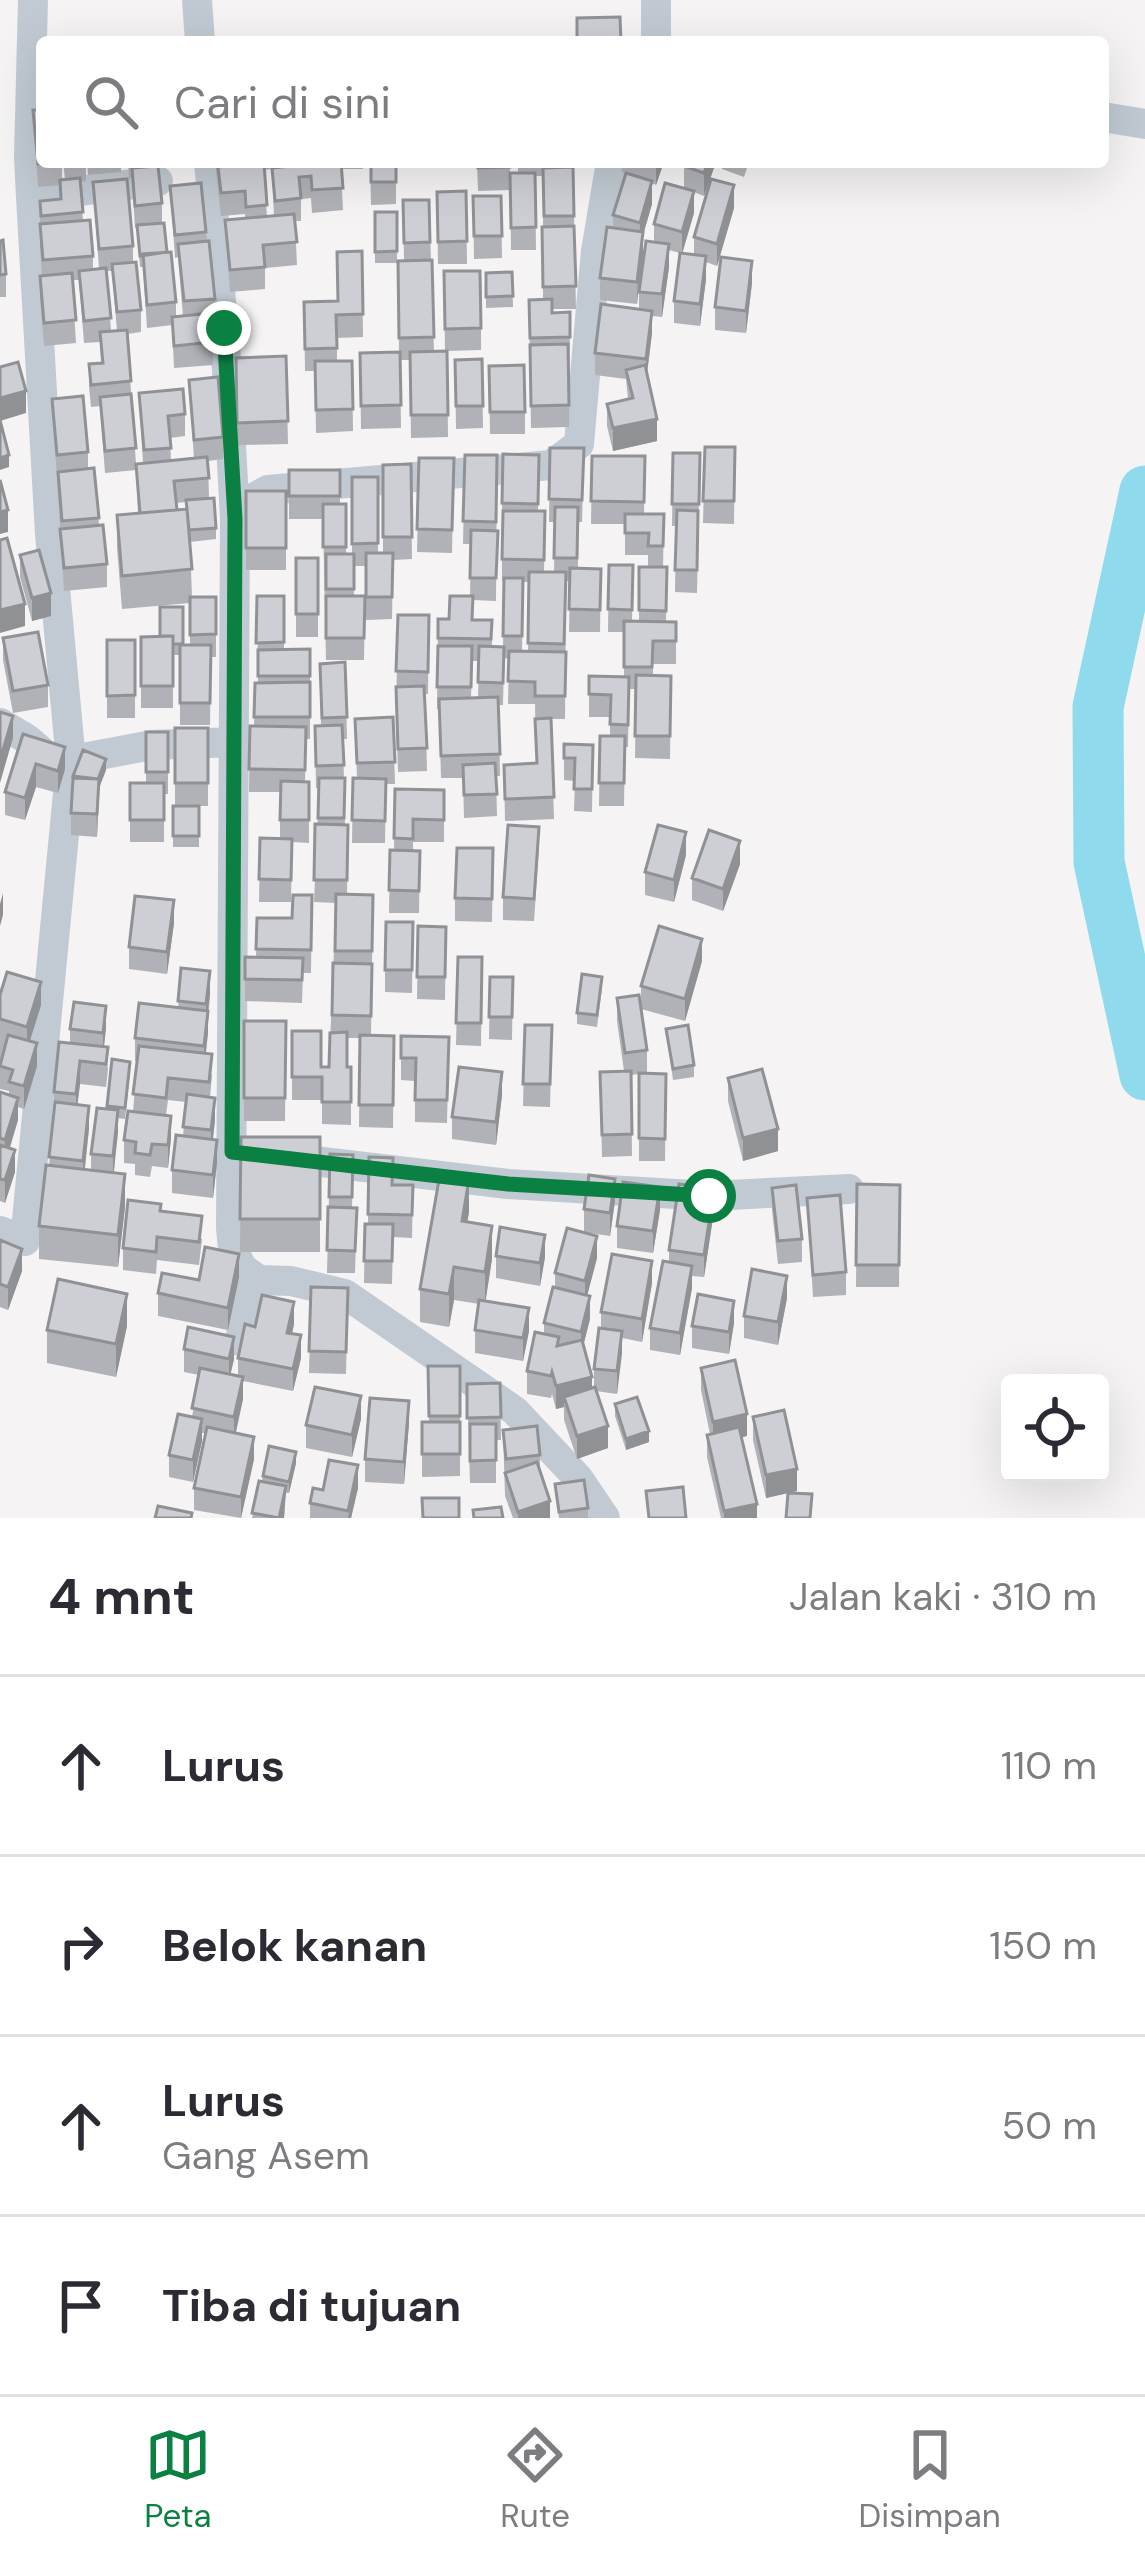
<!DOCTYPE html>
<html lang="id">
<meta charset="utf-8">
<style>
:root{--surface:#fff;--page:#f7f7f7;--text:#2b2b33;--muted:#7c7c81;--line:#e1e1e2;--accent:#0b8043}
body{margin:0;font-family:"DM Sans",sans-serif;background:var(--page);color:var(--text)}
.controls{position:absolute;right:36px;bottom:36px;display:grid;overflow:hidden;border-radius:12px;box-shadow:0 12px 48px #0002}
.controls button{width:108px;height:108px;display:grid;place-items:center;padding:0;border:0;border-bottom:3px solid var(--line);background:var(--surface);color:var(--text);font:60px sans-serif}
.stop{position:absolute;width:36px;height:36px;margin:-27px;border:9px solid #0b8043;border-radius:50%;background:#fff}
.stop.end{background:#0b8043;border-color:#fff;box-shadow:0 3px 12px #0008}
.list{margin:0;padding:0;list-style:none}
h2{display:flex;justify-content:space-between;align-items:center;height:156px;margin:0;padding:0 48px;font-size:51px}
h2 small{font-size:39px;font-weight:400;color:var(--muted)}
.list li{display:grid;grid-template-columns:78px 1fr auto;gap:36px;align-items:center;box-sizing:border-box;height:180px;padding:0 48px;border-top:3px solid var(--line)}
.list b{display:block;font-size:45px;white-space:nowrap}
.list p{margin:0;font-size:39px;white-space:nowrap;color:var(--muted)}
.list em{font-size:39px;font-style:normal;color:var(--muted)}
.icon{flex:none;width:66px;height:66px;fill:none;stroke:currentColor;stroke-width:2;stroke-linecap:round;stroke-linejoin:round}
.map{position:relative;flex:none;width:1145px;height:1518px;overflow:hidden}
.search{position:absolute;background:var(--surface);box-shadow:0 12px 48px #0002;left:36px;right:36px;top:36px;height:132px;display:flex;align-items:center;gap:30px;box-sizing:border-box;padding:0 42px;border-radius:12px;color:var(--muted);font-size:45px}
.sheet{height:876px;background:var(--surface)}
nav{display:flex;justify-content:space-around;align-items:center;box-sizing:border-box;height:168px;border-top:3px solid var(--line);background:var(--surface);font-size:33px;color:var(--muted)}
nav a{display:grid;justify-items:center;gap:6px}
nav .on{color:var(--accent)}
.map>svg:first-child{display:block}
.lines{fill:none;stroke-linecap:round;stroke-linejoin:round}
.river{stroke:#90daee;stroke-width:51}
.minor{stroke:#c1cad2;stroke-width:30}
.wall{fill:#b0b2b7;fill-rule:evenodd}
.shaded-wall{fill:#909195}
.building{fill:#cdcfd5;stroke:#909195;stroke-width:3}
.route{stroke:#0b8043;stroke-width:15}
</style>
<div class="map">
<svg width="1145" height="1518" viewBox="0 0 1145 1518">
<rect width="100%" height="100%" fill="#f5f3f3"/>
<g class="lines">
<path class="river" d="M1145 491 1098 707 1099 862 1145 1075"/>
<path class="minor" d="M197 0 200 42
M656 42V0
M1103 117 1145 124
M209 162 227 370 235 519
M31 197 29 157 33 0
M0 723 27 739 48 757 62 762 152 745 235 742
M280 1157 508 1184 709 1196 849 1189
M0 1231 25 1241 71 762 50 534 31 197 158 181
M240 1341 245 1314 246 1271
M605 1518 578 1478 515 1411 345 1294 291 1281 259 1280 242 1268 233 1249 231 1228 235 519 248 501 268 490 551 465 579 444 596 251 611 162"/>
</g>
<path class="wall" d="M33 110 62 162V179H65L63 162H86V181L80 182 83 220 93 256V269H99L93 182 133 246V263L141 310V332L127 334 136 464 143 463 139 393 185 414V436L170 438 171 461 194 459 189 380 223 437V459L208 461 209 498 216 528V539L190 542 192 597H216V657H211L210 725H180V655H173V708H141V637L190 645V603L122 609 117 548V515L138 513 136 470 105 473 100 406 91 407 89 386V364L101 363 100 342 84 343 79 280H72L76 343 44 346 40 298V276L42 275 40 247V201L60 199V185L38 187ZM107 271H112L117 331H111ZM186 502V509L177 510 176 503Z
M87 162H121V172L88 175Z
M128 162H151L162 203V223L176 302V316H183L178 257 175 258 170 186 206 232 215 299V321H212L213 365 174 368 172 325 147 328 143 267H140L137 228H135L132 178 129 179Z
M215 162H281V167L291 166V162H363V169H341L343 210 312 213 311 198 301 199V221H295L297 265 265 268V289L230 292 225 220 245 218V214L221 216ZM272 169 274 216 267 217 264 170Z
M370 162H396V204L371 205Z
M477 162H510V190L478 191Z
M518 162H550V168L573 167 576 309H552V313L570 312 569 427 531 428 529 300H543V176H535L536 250H511L510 173H518Z
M622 162H664L656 185 652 183V204L643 235V254L637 304 600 300V278L613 228V215L625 174 622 172Z
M716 162 704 196 694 192V213L682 254 694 255V237L734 208 717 266 706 262V279L700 326 674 323V301L680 253 669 250V267L662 317 652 316V333L647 374 657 441 613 451 607 426V404L628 399 626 379 595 375V353L639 309V292L654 242V224L684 188V166Z
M722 162H749L744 177 722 169Z
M466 191 467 264H438L437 192Z
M473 196H501L502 258 474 259Z
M403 200H429L434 351H445L444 271 481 328V350L447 351 448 437 411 438 410 360H400L401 428 361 429 360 353 399 352 398 261 404 260Z
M375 212H397V263H375Z
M0 241 6 274V297H0Z
M362 251 363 337 337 338V361H352L353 431 316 433 315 371H305L304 302 337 301Z
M512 272 513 307 486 308V273Z
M752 283 746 333 715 330V307Z
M286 356 288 444 237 445 236 358Z
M482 359 483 428 456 429 455 360Z
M489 366 525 412V434H490Z
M52 399 88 452V469L94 468 99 525 107 564V587L64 591Z
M705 447H735L734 524 703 523Z
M550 448H584L582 522H578V568L601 569 600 632H569L570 581H566L565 719H551L554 819 505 821 504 765 536 764 535 704H508L509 659 504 658 503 705H499L500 776H496L497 816 464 818 463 778H441L439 709H437L438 619H449L470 596 471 544H463L465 455H497L496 601 473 600V620H492V646L503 647 504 581H502V503L539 455 538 511H545L544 572H554L555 522H549ZM523 582H529L528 651H522ZM472 661H479L478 697 471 698Z
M673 453H700L697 593 675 592 676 526H672Z
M592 456H645L644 514H664L663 567H667L666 621 676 622V664H653V676H671L670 759 635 758 636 689H629L628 747H625L624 806H599L600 736H610V717H589V676L624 677V632H608L609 565H633L632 621H639V567H648V555H625V524H591Z
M419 458H454L452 553 417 552Z
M411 464 412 559 393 560 392 619 366 620V566H354V596H365L364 660H326L323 519H289V470H340V504H346V554H352V477H378V553H383V465Z
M246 491H286V570H246Z
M20 555 51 616 32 621 20 577Z
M296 558H318V637H296Z
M257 596H284V649H310V739H306L305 782H309V843L292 842 291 902H259L260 838 280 839V792H249L250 726H254L255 683H258Z
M398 615H429L428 694H425L427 771 398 772 396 710Z
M3 638 48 685V707L13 713 3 660Z
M107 640H135V718H107Z
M345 662 347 739H343L345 825H348L347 895H373L371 1036H394L393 1128 359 1127 360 1038H347V1067H351V1125L322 1124V1100H292V1031L321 1067H329L336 903 314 902 319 788H316L315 726H321L320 664Z
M393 717 395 784H386L385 843H352L353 778H357L355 719Z
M175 728H208V806H175Z
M146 732H168V794H164V842H130V783H146Z
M23 734 65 769 58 793 36 787 25 820 5 815V792Z
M564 744 593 745 592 812 574 811 575 781 564 780Z
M106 770 99 788 97 837 71 835V813Z
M395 789 444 790V842H413V851H420L419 913H389L390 850H394Z
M173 806H199V847H173Z
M493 848 492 922 455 921V898Z
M539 849 534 921 503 920V897Z
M686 855 674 902 645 895V872Z
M740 864 723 911 692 900V878Z
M312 895 311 973H303L302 1003 245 1001V957H256L257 918H292Z
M413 922 412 993 385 992V970Z
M174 923 167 974 129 969V947Z
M418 926 446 927 445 1000 417 999Z
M458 957H482L481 1046 456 1045Z
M702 961 685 1021 641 1009 647 1050V1073L666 1074 665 1161H639V1074L631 1075 632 1156 602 1157 600 1072 624 1071 617 1021V998L641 1006V986Z
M181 968 210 994 206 1053 212 1076 210 1097 215 1120 213 1140 217 1163 213 1198 172 1193V1170L183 1136 186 1102 168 1100 166 1115 171 1138 168 1168 152 1166 150 1177 135 1175V1164L124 1163V1140L133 1112 137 1061H135V1038L178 1008Z
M490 977H513L512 1040 489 1039Z
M602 988 597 1027 577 1024V1013Z
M0 995 41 1005 30 1041 37 1066 24 1109 18 1107V1120L10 1148 15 1172 5 1203 0 1201V1092L9 1095V1091L0 1089Z
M244 1021H286L285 1121H244Z
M525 1025H552L550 1107 523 1106Z
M106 1028 104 1046 108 1069 106 1087 80 1084 77 1104 89 1128 85 1169 91 1170V1154L107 1109 112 1059 130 1073 125 1119 118 1118 114 1172 125 1207 118 1267 39 1259V1226L49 1165 54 1114V1092L70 1043V1029Z
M666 1029 694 1065V1077L673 1080Z
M401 1036 449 1037 447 1123 415 1122V1081L401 1080Z
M728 1078 778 1151 743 1161 728 1101Z
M502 1095 496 1145 452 1139V1117Z
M241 1137H320V1252H240Z
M353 1155 352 1207 357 1208 355 1273H327L329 1197Z
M369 1157 393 1185H413L412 1238 393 1237 392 1284 364 1283 365 1224H368Z
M857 1184 900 1185 899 1287H856Z
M772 1188 802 1239V1262L778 1264 772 1210Z
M807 1198 846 1272V1295L813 1297Z
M615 1201 610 1236 584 1232V1209Z
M660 1210 653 1253 617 1248V1226Z
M714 1211 704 1277 692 1276V1288L680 1355 650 1350V1328L669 1262V1250Z
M161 1212 202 1239 199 1265 157 1260 156 1274 123 1270V1248Z
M469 1212 467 1222 492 1259 485 1301 529 1331 523 1361 475 1353V1330L479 1304 454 1300 449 1327 420 1322V1289Z
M0 1240 22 1271 8 1310 0 1307Z
M496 1256 545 1257 540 1286 496 1278Z
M597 1258 587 1295 590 1319 583 1345 592 1387H594V1369L601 1329V1312L652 1283 642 1342 622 1338 617 1394 596 1391 608 1448 577 1459 564 1420V1407L556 1409 552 1394 551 1398 527 1394V1371L544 1334V1323L555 1287V1273Z
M239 1277 228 1330 158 1316V1293L199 1280Z
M311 1287 348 1288 346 1374 309 1373Z
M787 1298 778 1345 744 1338V1316Z
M734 1323 729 1354 692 1348V1326Z
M294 1324 292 1334 301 1358 293 1391 243 1381V1399L236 1433 254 1459 241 1518 194 1510V1488L206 1433H202V1441L193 1482 169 1477V1455L192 1417 199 1375 184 1372V1349L234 1359 230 1375 238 1376V1358L255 1327Z
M127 1326 116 1377 47 1363V1330Z
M428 1366H460V1476L422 1477V1422H429Z
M701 1368 747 1436 742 1437 757 1518H721L707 1457V1435L710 1434 701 1390Z
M500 1383 501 1440H496V1483H470L467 1384Z
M615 1404 649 1442 626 1450 615 1416Z
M753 1417 797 1491 766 1498 753 1440Z
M361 1419 352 1457 306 1448V1425Z
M409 1423 404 1484 365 1482V1459Z
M503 1430 540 1455V1469L550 1518H513L505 1496Z
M296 1463 289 1493H286L284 1518H252L263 1476Z
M555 1484 588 1508V1518H559Z
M358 1488 351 1518H310V1503L323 1490Z"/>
<path class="shaded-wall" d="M656 162H664L656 185Z
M708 162H716L704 196V173Z
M652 181V204L643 235V254L637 304 640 223Z
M734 185V208L717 266V244Z
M694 191V213L682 254V232Z
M669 244V267L662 317V294Z
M706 256V279L700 326V304Z
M752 261V283L746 333V311Z
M652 311V333L646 381V359Z
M26 391V413L0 421V398Z
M657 419V441L613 451V428Z
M9 455V467L0 470V458Z
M8 510V532L0 534V512Z
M51 593V616L32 621V598Z
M25 604V626L0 633V610Z
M13 716V738L0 783V760Z
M65 747V769L58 793V771Z
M106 759V770L99 788 97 837 96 785Z
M36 764V787L25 820V798Z
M686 832V855L674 902V880Z
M740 841V864L723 911V889Z
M3 893V915L0 926V904Z
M174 900V923L167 974V952Z
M702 939V961L685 1021V999Z
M210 971V994L206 1026V1004Z
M41 982V1005L27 1050V1027Z
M106 1006V1028L103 1055V1033Z
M208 1011V1034L204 1068V1046Z
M37 1043V1066L24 1109V1086Z
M80 1061V1084L76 1117V1094Z
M502 1072V1095L496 1145V1122Z
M18 1098V1120L5 1162V1140Z
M215 1098V1120L211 1153V1130Z
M89 1106V1128L83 1183V1161Z
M118 1110V1133L113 1179V1156Z
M171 1116V1138L168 1168V1145Z
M778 1129V1151L743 1161V1138Z
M217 1140V1163L213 1198V1175Z
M15 1150V1172L5 1203V1180Z
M125 1174V1207L118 1267V1235Z
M469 1179V1212L462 1254V1221Z
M615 1179V1201L610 1236V1213Z
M660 1187V1210L653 1253V1231Z
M714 1189V1211L704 1277V1255Z
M492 1226V1259L485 1305V1272Z
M545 1235V1257L540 1286V1263Z
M597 1236V1258L585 1304V1281Z
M22 1249V1271L8 1310V1287Z
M239 1254V1277L228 1330V1308Z
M652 1261V1283L642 1342V1319Z
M692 1266V1288L680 1355V1333Z
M454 1267V1300L449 1327V1294Z
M787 1276V1298L778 1345V1322Z
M127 1294V1326L116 1377V1344Z
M590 1296V1319L581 1355V1332Z
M734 1301V1323L729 1354V1332Z
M294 1302V1324L287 1356V1333Z
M529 1308V1331L523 1361V1338Z
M622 1331V1354L617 1394V1371Z
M301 1335V1358L293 1391V1369Z
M234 1337V1359L229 1381V1359Z
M243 1377V1399L234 1439V1417Z
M592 1377V1400L564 1397V1407L556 1409V1386Z
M361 1396V1419L352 1457V1435Z
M409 1401V1423L404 1484V1462Z
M747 1414V1436L713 1444V1422Z
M202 1419V1441L193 1482V1460Z
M608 1426V1448L577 1459V1436Z
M649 1431V1442L626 1450V1439Z
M254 1437V1459L241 1518V1497Z
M296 1452V1463L289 1493V1482Z
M358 1465V1488L351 1518H348Z
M797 1469V1491L766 1498V1475Z
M286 1486 284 1518H279Z
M550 1501V1518H518V1512Z
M757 1504V1518H724V1511Z"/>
<path class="building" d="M620 17 621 42H577V18Z
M318 38H357V42H318Z
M412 39V42H375V40Z
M33 110H42V162H62L38 164Z
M291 162H341L343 188 312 190 311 176 299 177 301 198 275 201 272 168 292 166Z
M371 162H396V182H371Z
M478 162H510V167L478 168Z
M686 162H708L704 173 684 166Z
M264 163 267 205 246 207 245 191 221 193 218 167Z
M158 166 162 203 135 206 132 168Z
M573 167 574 216H544L543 168Z
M510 173H535L536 227 511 228Z
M626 173 652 181 640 223 613 215Z
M80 178 83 212 41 216 40 201 61 199 60 180Z
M127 179 133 246 99 249 93 182Z
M711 179 734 185 717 244 694 237Z
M201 183 206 232 175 235 170 186Z
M665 183 694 191 682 232 654 224Z
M466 191 467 241 438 242 437 192Z
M473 196H501L502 236H474Z
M403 200H429L430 242 404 243Z
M375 212H397V251L375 252Z
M294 214 297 242 263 245 265 267 230 270 225 220Z
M90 220 93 256 43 260 40 224Z
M164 223 167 252 140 256 137 225Z
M574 226 576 286 543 287 542 227Z
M607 227 643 232 637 282 600 278Z
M3 240 6 274 0 275V241Z
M209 241 215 299 184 301 178 244Z
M646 241 669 244 662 294 639 292Z
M362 251 363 314 336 315 337 348 305 349 304 302 338 301 337 252Z
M171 252 176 302 147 305 143 254Z
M680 253 706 256 700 304 674 301Z
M721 257 752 261 746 311 715 307Z
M432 260 434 337 399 338 398 261Z
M136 262 141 310 117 312 112 264Z
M106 268 111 318 84 321 79 271Z
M444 271H480L481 328 445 329Z
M512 272 513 296 486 297V273Z
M72 273 76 320 44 323 40 276Z
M552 299V313L570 312V337L530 338 529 300Z
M601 304 652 311 646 359 595 353Z
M211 313 213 342 174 346 172 317Z
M127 330 131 381 91 385 89 364 103 363 100 332Z
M568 344 569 405 531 406 530 345Z
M447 351 448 415H411L410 352Z
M400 352 401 405 361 406 360 353Z
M286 356 288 421 237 423 236 358Z
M482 359 483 406H456L455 360Z
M315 361H352L353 409 316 410Z
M18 362 26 391 0 398V367Z
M524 365 525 412H490L489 366Z
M645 365 657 419 613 428 607 404 633 398 626 370Z
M218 377 223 437 194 440 189 380Z
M183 389 185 414 168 416 171 448 144 450 139 393Z
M131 394 136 448 105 451 100 397Z
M83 396 88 452 57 455 52 399Z
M0 420 9 455 0 458Z
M705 447H735L734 501H703Z
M550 448H584L582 500 549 499Z
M673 453H700L699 504H672Z
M503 454 539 455 538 504 502 503Z
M465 455H497L496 522 463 521Z
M592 456H645L644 502 591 501Z
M207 457 209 478 174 481 177 510 140 513 136 464Z
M419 458H454L452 530 417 529Z
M411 464 412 537H383V465Z
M94 468 99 518 62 521 58 472Z
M289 470H340V496H289Z
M352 477H378V543L352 544Z
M0 480 8 510 0 512Z
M246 491H286V548H246Z
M214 498 216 528 189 530 186 500Z
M323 504H346V547H323Z
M555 507H578L577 558H554Z
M187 509 192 569 122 576 117 515Z
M677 510 698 511 697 570H675Z
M503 511H545L544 560 502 559Z
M625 514H664L663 546H648L649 533H625Z
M103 525 107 564 64 568 60 529Z
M471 530 498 531 496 578H470Z
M7 538 25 604 0 610V540Z
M39 550 51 593 32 598 20 555Z
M366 553H393L392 597H366Z
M326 554H354V589H326Z
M296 558H318V614H296Z
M609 565H633L632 610 608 609Z
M639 567H667L666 611 639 610Z
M570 568 601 569 600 610 569 609Z
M529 572H566L564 644 528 643Z
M504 578H523L522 636H503Z
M257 596H284V642L256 643Z
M326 596H365L364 638H326Z
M450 596H473L472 620H492L491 639 438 638V619H449Z
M190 597H216V634L190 635Z
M160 607H183V644H173V636H160Z
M398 615H429L428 672 396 671Z
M624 621 676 622V641H653L652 667H624Z
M38 632 48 685 13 691 3 638Z
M173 636V686H141V637Z
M107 640H135V695L107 696Z
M180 645H211L210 703H180Z
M438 646H472L471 687H437Z
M479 646 504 647 503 683 478 682Z
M310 649V676H258V650Z
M509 651 566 652 565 696H535V682L508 681Z
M345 662 347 717 322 718 320 664Z
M636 675 671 676 670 736H635Z
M589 676 629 677 628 725 610 724 611 695 589 694Z
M310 682V717H254L255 683Z
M424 686 427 748 398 749 396 687Z
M498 697 500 754 441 756 439 699Z
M0 712 13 716 0 760Z
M393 717 395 762 357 763 355 719Z
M551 718 554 797 505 799 504 765 537 763 535 719Z
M342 725 344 765 316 766 315 726Z
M250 726 306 727 305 770 249 769Z
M175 728H208V783H175Z
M146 732H168V772H146Z
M23 734 65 747 58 771 36 764 25 798 5 792Z
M600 736H625L624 783H599Z
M564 744 593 745 592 789H574L575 758H564Z
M83 750 106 759 98 779 73 776Z
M495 763 497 794 464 795 463 765Z
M73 778 99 779 97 814 71 813Z
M319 778H345L344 818H318Z
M353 778 386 779 385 821 352 820Z
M281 781 309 782V820H280Z
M130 783H164V820H130Z
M395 789 444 790V820L413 819V839L394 838Z
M173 806H199V836H173Z
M315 824 348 825 347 880H314Z
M508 825 539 827 534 899 503 897Z
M658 825 686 832 674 880 645 872Z
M709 830 740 841 723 889 692 878Z
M260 838 292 839 291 880 259 879Z
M457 848H493L492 899 455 898Z
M390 850 420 851 419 891 389 890Z
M336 894 373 895 372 951H335Z
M293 895H312L311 950 256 949 257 918H292Z
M135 896 174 900 167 952 129 947Z
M386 922H413L412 970H385Z
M418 926 446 927 445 977H417Z
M659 926 702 939 685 999 641 986Z
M245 957 303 958 302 980 245 979Z
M458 957H482L481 1023H456Z
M333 963 372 964 371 1016 332 1015Z
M181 968 210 971 206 1004 178 1001Z
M7 972 41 982 27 1027 0 1019V995Z
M582 974 602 977 597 1015 577 1013Z
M490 977H513L512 1017H489Z
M639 995 647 1050 625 1053 617 998Z
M74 1002 106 1006 103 1033 70 1029Z
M139 1003 208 1011 204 1046 135 1038Z
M244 1021H286L285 1098H244Z
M525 1025H552L550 1084H523Z
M688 1025 694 1065 673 1069 666 1029Z
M292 1031H321V1067H329L330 1033 347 1032V1067H351V1102H322V1077H292Z
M8 1035 37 1043 24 1086 9 1082 13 1070 0 1066Z
M360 1035 394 1036 393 1105H359Z
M401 1036 449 1037 447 1100H415L416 1058H401Z
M59 1042 108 1047 106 1064 80 1061 76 1094 54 1092Z
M139 1046 212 1054 209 1082 168 1078 166 1098 133 1094Z
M112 1059 130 1062 125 1108 107 1106Z
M459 1067 502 1072 496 1122 452 1117Z
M762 1069 778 1129 743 1138 728 1078Z
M631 1071 632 1134 602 1135 600 1072Z
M639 1073 666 1074 665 1139 639 1138Z
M0 1092 18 1098 5 1140 0 1138Z
M187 1094 215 1098 211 1130 183 1127Z
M55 1102 89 1106 83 1161 49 1157Z
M97 1108 118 1110 113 1156 91 1154Z
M128 1111 171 1116 168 1145 152 1144 150 1155 135 1153 136 1142 124 1140Z
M176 1135 217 1140 213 1175 172 1170Z
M241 1137H320V1219H240Z
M0 1145 15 1150 5 1180 0 1179Z
M330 1154 353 1155 352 1197H329Z
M369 1157 393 1158 392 1185H413L412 1215 368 1214Z
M46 1165 125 1174 118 1235 39 1226Z
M440 1174 469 1179 462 1221 492 1226 485 1272 454 1267 449 1294 420 1289Z
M589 1175 615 1179 610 1213 584 1209Z
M623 1182 660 1187 653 1231 617 1226Z
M679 1184 714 1189 704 1255 669 1250Z
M857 1184 900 1185 899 1265H856Z
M796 1185 802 1239 778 1241 772 1188Z
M840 1195 846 1272 813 1275 807 1198Z
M128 1200 161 1204 160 1211 202 1216 199 1242 157 1237 156 1252 123 1248Z
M328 1207 357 1208 355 1251 327 1250Z
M365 1224H393L392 1261H364Z
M500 1227 545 1235 540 1263 496 1256Z
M567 1228 597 1236 585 1281 555 1273Z
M0 1240 22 1249 8 1287 0 1284Z
M205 1247 239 1254 228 1308 158 1293 162 1273 199 1280Z
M612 1254 652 1261 642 1319 601 1312Z
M663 1261 692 1266 680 1333 650 1328Z
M752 1269 787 1276 778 1322 744 1316Z
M58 1279 127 1294 116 1344 47 1330Z
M311 1287 348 1288 346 1352 309 1351Z
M553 1287 590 1296 581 1332 544 1323Z
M698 1294 734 1301 729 1332 692 1326Z
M262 1295 294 1302 287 1333 301 1335 293 1369 238 1358 245 1324 255 1327Z
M479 1300 529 1308 523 1338 475 1330Z
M188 1327 234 1337 229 1359 184 1349Z
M599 1328 622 1331 617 1371 594 1369Z
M535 1332 559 1337 557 1346 582 1340 592 1377 556 1386 552 1372 551 1376 527 1371Z
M735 1360 747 1414 713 1422 701 1368Z
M428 1366H460V1416H429Z
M200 1368 243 1377 234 1417 192 1408Z
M500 1383 501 1417 467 1418V1384Z
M315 1387 361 1396 352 1435 306 1425Z
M595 1387 608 1426 577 1436 564 1397Z
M637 1397 649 1431 626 1439 615 1404Z
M370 1398 409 1401 404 1462 365 1459Z
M784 1410 797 1469 766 1475 753 1417Z
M178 1414 202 1419 193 1460 169 1455Z
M422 1422H460V1454H422Z
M470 1424H496V1460L470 1461Z
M537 1426 540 1455 506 1459 503 1430Z
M207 1427 254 1437 241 1497 194 1488Z
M739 1427 757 1504 724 1511 707 1435Z
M269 1446 296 1452 289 1482 263 1476Z
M329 1460 358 1465 348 1511 310 1503 313 1488 323 1490Z
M537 1462 550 1501 518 1512 505 1473Z
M584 1480 588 1508 559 1512 555 1484Z
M259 1481 286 1486 279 1518 252 1513Z
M683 1487 686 1518H649L646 1491Z
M788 1493 812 1494 810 1518H786Z
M422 1498H459V1518H423Z
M158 1506 192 1513 191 1518H155Z
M501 1507 503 1518H474L473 1510Z"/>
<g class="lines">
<path class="route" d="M224 328 235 519 232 1152 508 1184 709 1196"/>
</g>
</svg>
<div class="controls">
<button><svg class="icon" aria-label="locate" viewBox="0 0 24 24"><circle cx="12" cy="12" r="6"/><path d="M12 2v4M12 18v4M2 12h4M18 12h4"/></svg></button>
</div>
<div class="stop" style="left:709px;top:1196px"></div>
<div class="stop end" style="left:224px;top:328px"></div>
<div class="search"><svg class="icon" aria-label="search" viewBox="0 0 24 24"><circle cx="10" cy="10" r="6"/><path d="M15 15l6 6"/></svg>Cari di sini</div>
</div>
<section class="sheet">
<h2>4 mnt<small>Jalan kaki · 310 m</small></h2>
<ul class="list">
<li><svg class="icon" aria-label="ahead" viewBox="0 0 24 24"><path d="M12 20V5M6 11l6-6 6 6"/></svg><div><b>Lurus</b></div><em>110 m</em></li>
<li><svg class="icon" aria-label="right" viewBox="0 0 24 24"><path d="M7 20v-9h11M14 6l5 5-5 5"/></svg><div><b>Belok kanan</b></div><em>150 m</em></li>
<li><svg class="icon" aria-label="ahead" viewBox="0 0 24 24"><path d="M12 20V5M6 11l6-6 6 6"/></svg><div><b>Lurus</b><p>Gang Asem</p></div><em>50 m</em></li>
<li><svg class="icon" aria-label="arrive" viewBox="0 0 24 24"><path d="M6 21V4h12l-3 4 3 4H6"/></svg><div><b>Tiba di tujuan</b></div></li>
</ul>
</section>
<nav>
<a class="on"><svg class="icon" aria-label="map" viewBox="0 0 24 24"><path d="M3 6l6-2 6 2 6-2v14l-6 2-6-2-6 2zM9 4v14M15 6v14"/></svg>Peta</a>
<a><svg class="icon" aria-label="directions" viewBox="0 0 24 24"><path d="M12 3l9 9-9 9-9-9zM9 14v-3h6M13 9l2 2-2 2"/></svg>Rute</a>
<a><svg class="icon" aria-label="saved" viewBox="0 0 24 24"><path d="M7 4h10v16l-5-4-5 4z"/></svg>Disimpan</a>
</nav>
